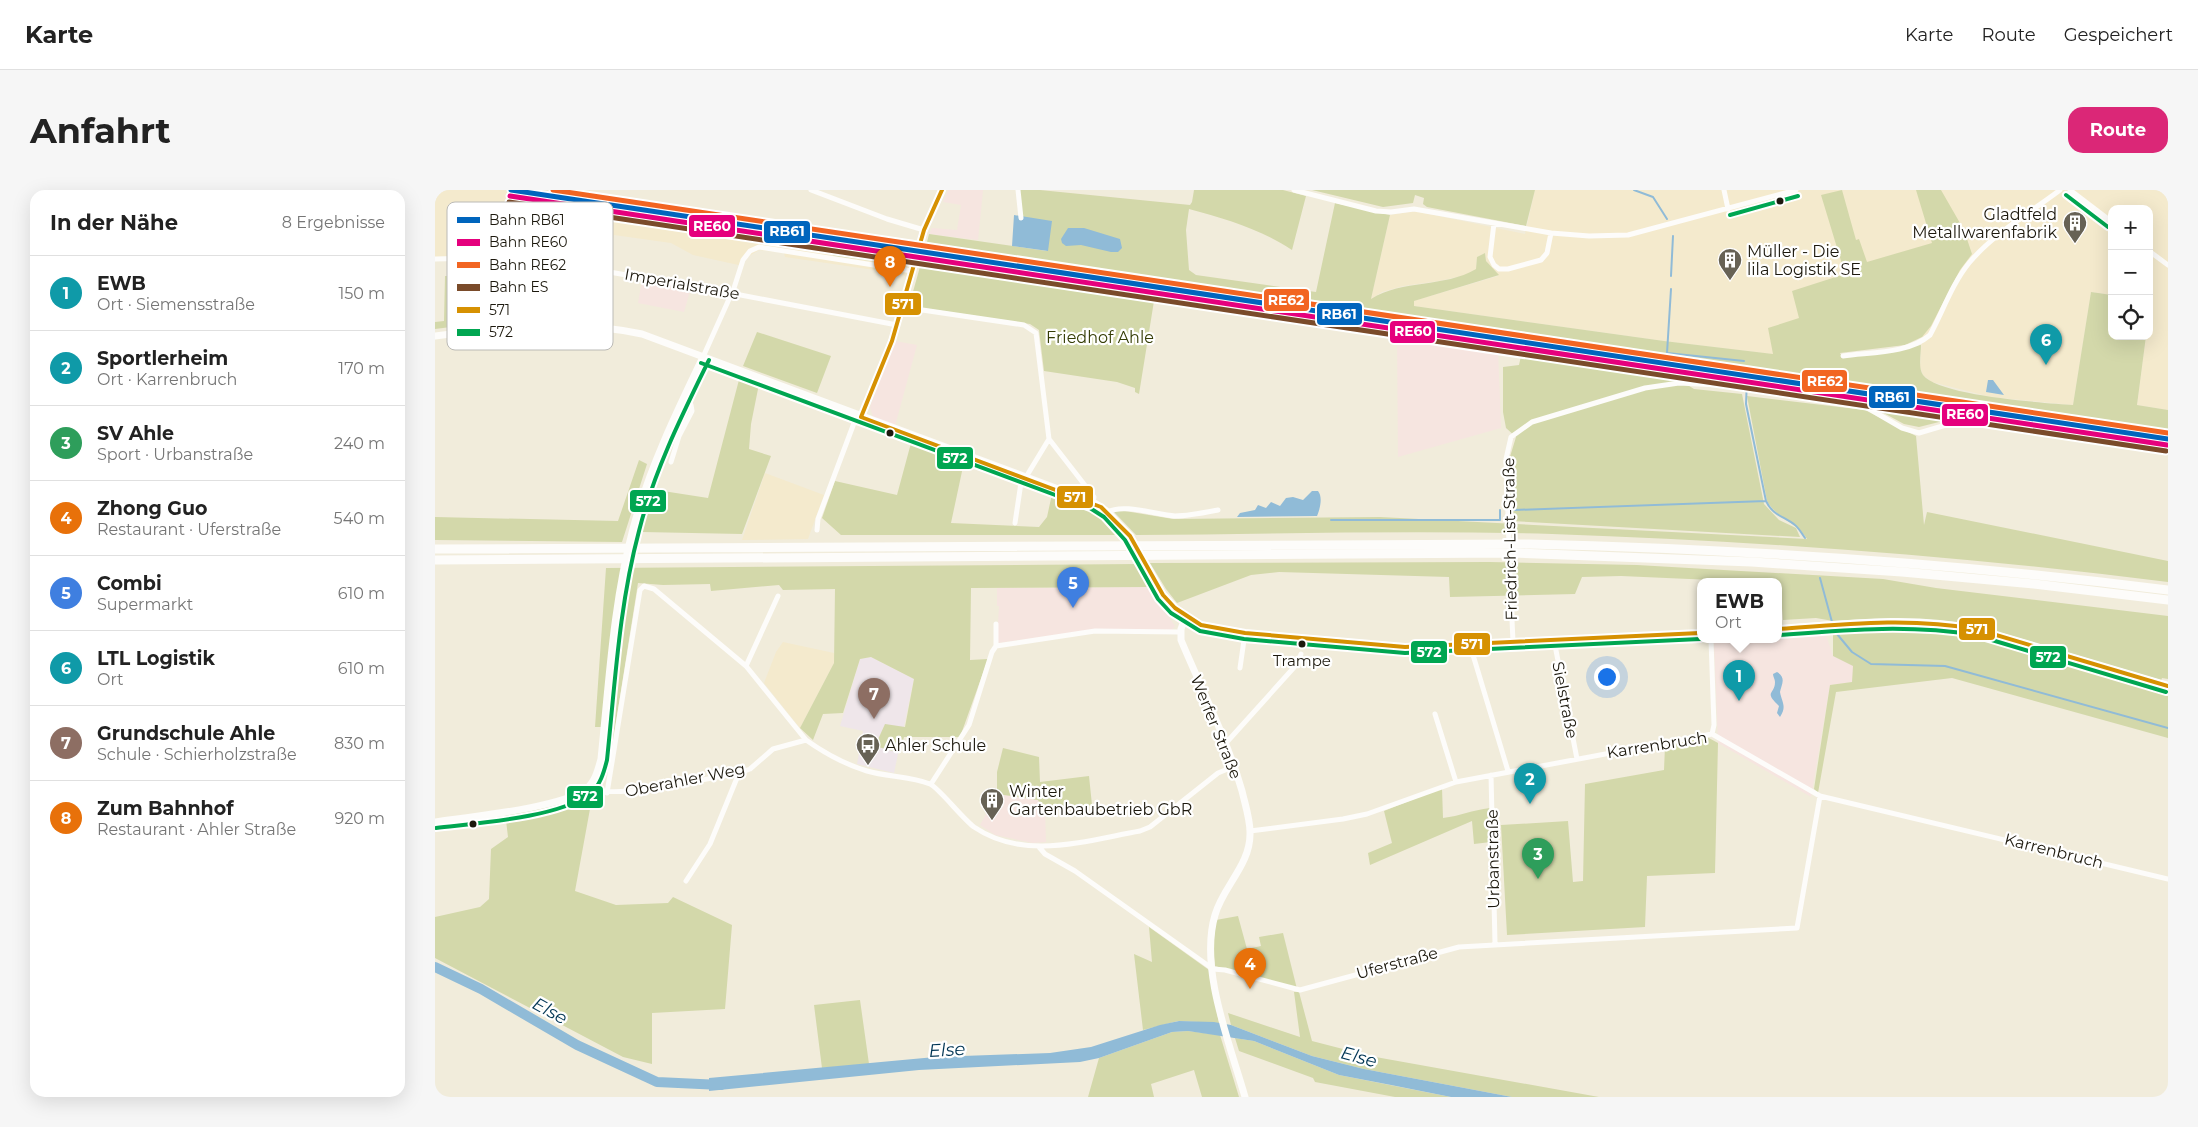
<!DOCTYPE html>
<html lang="de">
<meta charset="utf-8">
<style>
:root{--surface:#fff;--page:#f6f6f6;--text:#222;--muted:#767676;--line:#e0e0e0;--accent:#db2777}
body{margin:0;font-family:Montserrat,sans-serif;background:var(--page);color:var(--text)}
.controls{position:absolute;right:15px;top:15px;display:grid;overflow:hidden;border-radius:10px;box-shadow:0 5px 20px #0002}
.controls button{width:45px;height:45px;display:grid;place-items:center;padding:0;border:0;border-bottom:1px solid var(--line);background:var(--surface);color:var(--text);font:25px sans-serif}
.you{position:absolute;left:1171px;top:486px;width:18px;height:18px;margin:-12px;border:4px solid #fff;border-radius:50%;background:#1a73e8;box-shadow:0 0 0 8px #1a73e833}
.badge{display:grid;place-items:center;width:32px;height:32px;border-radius:50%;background:var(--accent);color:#fff;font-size:16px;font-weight:700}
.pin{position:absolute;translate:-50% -41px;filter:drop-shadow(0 1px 2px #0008)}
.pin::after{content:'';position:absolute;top:26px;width:18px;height:15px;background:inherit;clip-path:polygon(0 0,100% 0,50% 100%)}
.popup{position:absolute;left:1262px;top:388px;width:85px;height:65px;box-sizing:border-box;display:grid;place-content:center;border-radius:10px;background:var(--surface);filter:drop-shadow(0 1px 4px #0005);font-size:16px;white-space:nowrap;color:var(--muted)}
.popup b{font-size:19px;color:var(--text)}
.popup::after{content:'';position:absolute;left:50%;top:100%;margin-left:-10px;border:10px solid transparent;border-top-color:var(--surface)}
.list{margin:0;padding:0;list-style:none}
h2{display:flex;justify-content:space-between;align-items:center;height:65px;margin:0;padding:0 20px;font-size:21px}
h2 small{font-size:16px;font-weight:400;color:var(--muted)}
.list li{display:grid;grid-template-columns:32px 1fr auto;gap:15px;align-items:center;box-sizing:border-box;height:75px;padding:0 20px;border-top:1px solid var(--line)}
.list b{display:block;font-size:19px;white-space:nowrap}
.list p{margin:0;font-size:16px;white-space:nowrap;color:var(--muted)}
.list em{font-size:16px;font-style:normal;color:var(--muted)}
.icon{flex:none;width:28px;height:28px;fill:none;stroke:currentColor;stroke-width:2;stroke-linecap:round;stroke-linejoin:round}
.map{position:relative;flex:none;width:1733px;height:907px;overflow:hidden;border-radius:15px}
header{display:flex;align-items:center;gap:30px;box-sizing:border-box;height:70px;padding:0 25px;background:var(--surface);border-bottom:1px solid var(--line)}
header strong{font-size:24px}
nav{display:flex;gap:28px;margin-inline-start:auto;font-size:18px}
.intro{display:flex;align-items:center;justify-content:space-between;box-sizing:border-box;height:120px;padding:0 30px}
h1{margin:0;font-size:35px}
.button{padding:12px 22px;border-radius:15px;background:var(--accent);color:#fff;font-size:18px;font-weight:700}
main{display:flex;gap:30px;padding:0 30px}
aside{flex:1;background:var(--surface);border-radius:15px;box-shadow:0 5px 20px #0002}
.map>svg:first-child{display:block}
.commercial{fill:#f6e5e0}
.built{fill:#f4eacd}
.education{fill:#efe6ea}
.green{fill:#d3d8aa}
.water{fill:#90bbd7}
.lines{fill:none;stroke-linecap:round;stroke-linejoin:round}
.stream{stroke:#90bbd7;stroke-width:2}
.river{stroke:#90bbd7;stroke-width:10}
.street{stroke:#fdfcfa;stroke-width:5}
.secondary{stroke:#fdfcfa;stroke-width:7}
.highway{stroke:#fdfcfa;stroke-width:9}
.bus-1-casing{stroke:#fff;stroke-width:8}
.bus-2-casing{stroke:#fff;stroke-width:8}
.bus-1{stroke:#d69102;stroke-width:4}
.bus-2{stroke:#00a651;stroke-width:4}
.rail-1-casing{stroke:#fff;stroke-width:9}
.rail-2-casing{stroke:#fff;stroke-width:9}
.rail-3-casing{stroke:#fff;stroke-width:9}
.rail-4-casing{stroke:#fff;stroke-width:9}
.rail-1{stroke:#0065bd;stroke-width:5}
.rail-2{stroke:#e5007d;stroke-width:5}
.rail-3{stroke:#f26522;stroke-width:5}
.rail-4{stroke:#7a4b2a;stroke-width:5}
.bus-dot{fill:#1c180d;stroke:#fff;stroke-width:2}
.labels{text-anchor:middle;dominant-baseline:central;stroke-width:4.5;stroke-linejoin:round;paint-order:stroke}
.bus-label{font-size:15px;fill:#1c180d;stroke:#fff}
.poi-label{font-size:16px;fill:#1c180d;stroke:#fff;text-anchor:start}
.street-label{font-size:16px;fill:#1c180d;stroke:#fff}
.park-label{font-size:16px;fill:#353d05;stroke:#fff}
.water-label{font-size:18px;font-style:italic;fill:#003554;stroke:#fff}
.key{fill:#fff;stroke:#bbbab6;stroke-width:1}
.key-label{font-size:14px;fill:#1c180d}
.line-badge{stroke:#fff;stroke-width:2}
.badge-label{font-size:14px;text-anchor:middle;font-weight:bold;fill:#fff}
</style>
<header>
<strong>Karte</strong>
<nav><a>Karte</a><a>Route</a><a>Gespeichert</a></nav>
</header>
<div class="intro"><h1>Anfahrt</h1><a class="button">Route</a></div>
<main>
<aside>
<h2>In der Nähe<small>8 Ergebnisse</small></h2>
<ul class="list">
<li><span class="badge" style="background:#0f9aa8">1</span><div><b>EWB</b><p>Ort · Siemensstraße</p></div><em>150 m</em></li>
<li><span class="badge" style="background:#0f9aa8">2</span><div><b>Sportlerheim</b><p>Ort · Karrenbruch</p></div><em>170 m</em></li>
<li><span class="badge" style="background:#2e9e5b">3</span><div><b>SV Ahle</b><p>Sport · Urbanstraße</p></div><em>240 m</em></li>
<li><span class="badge" style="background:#e8710a">4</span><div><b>Zhong Guo</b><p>Restaurant · Uferstraße</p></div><em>540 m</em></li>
<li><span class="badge" style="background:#3f7fe0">5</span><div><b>Combi</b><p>Supermarkt</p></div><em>610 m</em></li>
<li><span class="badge" style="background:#0f9aa8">6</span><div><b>LTL Logistik</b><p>Ort</p></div><em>610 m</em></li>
<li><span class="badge" style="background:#8d6e63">7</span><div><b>Grundschule Ahle</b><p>Schule · Schierholzstraße</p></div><em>830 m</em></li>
<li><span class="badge" style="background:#e8710a">8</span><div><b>Zum Bahnhof</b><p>Restaurant · Ahler Straße</p></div><em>920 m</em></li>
</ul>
</aside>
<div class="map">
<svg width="1733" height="907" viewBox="0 0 1733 907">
<rect width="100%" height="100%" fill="#f1ecdb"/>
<path class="commercial" d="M513 0H548L543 50 494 44 497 38 522 40 526 15 508 12Z
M207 90 256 98 249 122 203 113Z
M962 144 1063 158 1066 238 963 267Z
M460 151 482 155 460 236 438 227 435 217Z
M714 397 740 436 737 440 663 439 564 453 562 451 564 416H562V398Z
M1391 445 1398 466 1418 475V492L1395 495 1376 607 1283 553 1279 454 1281 450H1343V447Z
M562 604 603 610 610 621 611 652 598 653 560 645 545 635Z"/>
<path class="built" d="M0 0H125L480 51 476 64 314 40 317 44 384 57 399 66 474 76 471 87 467 84 350 67 349 63 324 60 311 68 308 76 258 65 236 53 179 45 173 78 93 64 0 67Z
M1100 0H1733V220L1702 215 1711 146H1714V19H1677V105L1656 102 1638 215 1556 207 1497 192 1488 185 1485 177 1487 147 1470 155 1353 166 1229 151 979 116 978 111 1063 86 1051 71 1050 63 1042 67 1041 79 1031 85 1004 91 968 96 947 102 936 109 955 25 980 21 1090 44Z
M491 56 1733 242V252L488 66Z
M330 283 389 305 373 349 307 350Z
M348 452 399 463V473L365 538 329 493 341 462Z"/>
<path class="education" d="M436 467 479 489 459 583 422 574 428 541 405 536 425 469Z"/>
<path class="green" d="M583 0H605L755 15 757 12 759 0H848L871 6 857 60C825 39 791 29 754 19L751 40 754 80 761 85 881 102 900 13 955 25 936 109C968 89 1009 98 1041 79L1042 67 1050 63 1051 71 1064 85 979 111V116L1229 151 1338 164 1333 138 1364 128 1357 101 1410 84 1386 5 1407 0 1421 50 1424 49 1432 72 1497 53 1481 0H1506L1529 40 1537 64 1525 80 1496 136 1487 147 1470 155 1405 163 1408 168 1486 155C1486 164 1483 178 1488 185 1504 206 1610 213 1638 215L1656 102 1677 105V146H1711L1702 215 1733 220V242L491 56 494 44 612 61 587 26Z
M877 0H1100L1091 36 992 17 988 14 989 8 980 5 978 13 948 17Z
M313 39 476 64 474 76 399 66 384 57 317 44Z
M488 66 1267 181 1266 188 1243 189 1259 199 1307 204 1329 314 1344 330 1361 338 1365 347 1076 331 1074 270 1081 247 1071 238 1068 222V177L1084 175 1088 157 1063 153V158L719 111 704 204 700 202V198L682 192 609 181 604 140 595 134 474 116Z
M10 86H55V91H65L60 120 73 123 71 130 0 139V132L9 131Z
M322 142 396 166 382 203 308 176Z
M305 186 324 194 316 234 314 259 336 266 307 344 207 342 211 324 223 323 228 301 273 308Z
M1328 190 1517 218 1520 228 1484 237 1469 234 1432 214 1327 197Z
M1312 206 1430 220 1481 246 1489 335 1492 322 1733 371V392C1528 366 1323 351 1117 344 978 340 839 344 701 345L679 322 684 320 738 329 945 327 1372 349C1362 332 1342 329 1332 311Z
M476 253 529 272 516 333 604 337 612 327 617 304C644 314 667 321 684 345H406L387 328 400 291 462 305Z
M204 270 212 274 187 352 0 350V327L183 331Z
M1054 372 1202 375 1448 389 1501 398 1733 426V489L1727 488 1724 496 1733 499V548L1517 488 1401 502 1383 603 1379 599 1395 495 1417 492 1418 476 1398 466V431L1381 428 1348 430 1345 393 1186 386 1147 387 1140 404 1015 407 1014 387 844 382 816 385 742 413 731 399 715 373Z
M702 374 714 397 536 398 535 470 553 469 525 547H469L464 563 440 556 450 534 470 537 479 489 436 467 425 469 408 523 388 524 378 550 365 538 399 473 400 399 348 400 344 395 276 401 275 394 228 395 203 393 177 557H172L174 537H160L171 378Z
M1272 547 1283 553 1280 683 1212 686 1210 737 1072 745 1066 635 1133 631 1138 692 1148 691 1150 594 1229 580 1230 556Z
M568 558 604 567 605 592 654 586 657 615 610 621 603 610 562 604V582Z
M1007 598 1008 628C1025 626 1037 620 1055 618L1056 652 1039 654 1037 631 935 675 933 663 957 653 949 621Z
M157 608 140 701 181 715 233 713 238 707 297 735 290 819 217 823V874L188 867 0 768V727L45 717 54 709 56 659 73 647 70 622Z
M803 726 812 759 826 756 824 747 848 743 862 799 780 776 778 756 781 730Z
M714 737 774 780 784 833 743 831 708 840 699 764 717 772Z
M859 802H864L877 851 935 866 1164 907H1077L929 879 877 866 796 835 793 823 865 847Z
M425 810 434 874 387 878 379 815Z
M753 841 785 845 804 907H767L759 880 716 894 719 907H653L664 868 737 842Z
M800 848 819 851 904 885 1016 907H960L880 892 878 888 804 861Z"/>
<path class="water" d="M579 25 617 31 613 61 577 56Z
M633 38H649L685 49 687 58 683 62H676L646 55 631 56 627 53 626 49Z
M1553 190H1558L1569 205 1551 202Z
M877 301H883C888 307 885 319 882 326L802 327 805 323 820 320 823 315 831 318 836 312 845 316 851 308 858 307 868 310Z
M1342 482C1352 488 1346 495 1345 502 1347 513 1352 516 1345 527L1342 523 1344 516C1328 501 1340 505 1340 492 1340 489 1338 487 1338 484Z
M744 831 779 832 796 835 877 866 929 879 1077 907H1016L956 895 904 885 819 851 753 841 737 842 664 868 645 872 484 880 274 901V888L500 867 615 863 656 857 725 835Z"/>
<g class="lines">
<path class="stream" d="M1199 0 1218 7 1232 29
M1236 86 1238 46
M1236 99 1232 163 1309 171
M1312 189 1311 214 1331 311C1338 326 1349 326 1360 335 1364 338 1367 344 1370 348
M1079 320 1331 311
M896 330H1065V320
M1385 388 1397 432
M1402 444 1417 462 1436 474 1510 476 1733 538"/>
<path class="river" d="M0 777 46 799 142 855 222 892 286 895"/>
<path class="street" d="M376 0 452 29 489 40
M583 0 586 28
M859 0 941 21 956 22 979 19 1116 43 1154 46 1193 45 1361 0
M1289 0 1293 19
M1635 0 1677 32
M1059 33 1055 67 1059 75 1064 79H1073L1106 70 1112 63 1116 43
M1714 61 1733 75
M0 69 88 67 295 103 462 135
M467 117 589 135 601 143 614 249 659 307 658 312
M79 136 88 67
M1408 166C1436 162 1473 164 1495 145 1508 121 1517 94 1534 73 1557 45 1596 22 1625 0
M268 167 299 98 308 70 315 61 324 57 477 81
M236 272 244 246 257 221 256 215 248 208
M591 287 614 249
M673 322C688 313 722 325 740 326 754 326 768 323 783 320
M580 333 587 286
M382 340 383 329 422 225
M1074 354 1071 269 1076 247 1097 232 1210 198 1244 193 1283 195 1431 217 1467 238 1484 243 1521 232 1535 231 1733 261
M1074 363 1078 452
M1119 450 1142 569
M1276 450 1279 535 1277 544
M1035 455 1073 581
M561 456V434
M311 476 343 406
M805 478 810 443
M1000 524 1021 592
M791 553 863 473 866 464
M1056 585 1060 753
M496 594 534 535 557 462 561 456 660 441 745 442
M152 598C184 610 268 589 304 583L315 579 338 559 371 550
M172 603 205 400 209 396 219 399 311 476 371 550C388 562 412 575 432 581 452 587 476 586 495 594 504 598 526 627 539 637 589 671 649 651 705 641L715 637 783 583 800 576
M815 641 908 629 932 624 1021 592 1277 544 1385 606 1733 689
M604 657 610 664 640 681 778 779 790 780 865 800 1024 757 1362 738 1385 606
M251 691 275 654 304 583"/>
<path class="secondary" d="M0 146C69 137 139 129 207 144L658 312 673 322 695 346 728 405 740 418 766 435 810 443 970 457 1265 443
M426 227 457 151 489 40 507 0
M751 426 746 439V450C767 500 792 549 807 601 810 614 815 629 815 642 816 675 788 696 780 725 764 779 795 854 810 907
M1343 439C1408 434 1477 425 1541 439L1733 496
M0 632C34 627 126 618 151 599 160 592 163 580 166 569 174 493 178 414 198 339 214 279 241 223 268 167"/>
<path class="highway" d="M0 359 1093 354C1307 359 1520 373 1733 400
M0 370 1079 363 1317 372 1467 382 1599 394 1733 410"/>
<g class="bus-1-casing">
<path id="bus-1" d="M426 227 666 317 695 346 728 405 740 418 766 435 810 443 970 457 1265 443
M426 227 457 151 489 40 507 0
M1343 439C1410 434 1475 427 1541 439L1733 496"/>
</g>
<g class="bus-2-casing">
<path id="bus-2" d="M1631 5 1673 37
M1295 25 1363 6
M266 173 655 318 669 327 690 350 723 409 736 423 765 441 809 449 970 463 1265 449
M1344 445C1409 440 1474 434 1540 445L1731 502
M1 638C42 633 122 628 155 604 165 596 169 582 172 570 180 494 184 416 204 341 219 281 247 225 274 170"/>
</g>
<use href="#bus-1" class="bus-1"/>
<use href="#bus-2" class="bus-2"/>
<g class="rail-1-casing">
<path id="rail-1" d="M76 0 1733 249"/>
</g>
<g class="rail-2-casing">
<path id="rail-2" d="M75 6 1732 255"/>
</g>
<g class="rail-3-casing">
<path id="rail-3" d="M118 0 1733 243"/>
</g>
<g class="rail-4-casing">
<path id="rail-4" d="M74 12 1731 261"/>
</g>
<use href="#rail-1" class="rail-1"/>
<use href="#rail-2" class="rail-2"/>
<use href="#rail-3" class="rail-3"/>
<use href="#rail-4" class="rail-4"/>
</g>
<defs>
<g id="building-pin" transform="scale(1.25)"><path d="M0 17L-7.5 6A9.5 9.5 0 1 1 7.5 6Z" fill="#676255" stroke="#fff"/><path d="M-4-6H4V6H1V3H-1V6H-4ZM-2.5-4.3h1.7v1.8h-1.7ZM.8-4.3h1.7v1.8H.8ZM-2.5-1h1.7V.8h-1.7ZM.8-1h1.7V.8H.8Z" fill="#fff"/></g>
<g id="bus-pin" transform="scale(1.25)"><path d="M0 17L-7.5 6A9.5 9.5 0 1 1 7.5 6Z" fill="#676255" stroke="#fff"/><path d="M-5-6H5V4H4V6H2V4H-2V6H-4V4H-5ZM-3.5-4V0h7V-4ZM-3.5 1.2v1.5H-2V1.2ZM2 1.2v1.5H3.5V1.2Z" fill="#fff"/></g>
</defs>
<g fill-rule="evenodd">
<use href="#building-pin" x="1640" y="33"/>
<use href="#building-pin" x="1295" y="70"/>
<use href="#bus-pin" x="433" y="555"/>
<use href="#building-pin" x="557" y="610"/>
</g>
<g class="bus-dot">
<circle cx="1345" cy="11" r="4.5"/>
<circle cx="455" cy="243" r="4.5"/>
<circle cx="867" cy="454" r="4.5"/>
<circle cx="38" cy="634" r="4.5"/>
</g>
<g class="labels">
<g class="bus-label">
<text x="867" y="470">Trampe</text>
</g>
<g class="poi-label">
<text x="1622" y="24" text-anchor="end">Gladtfeld<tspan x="1622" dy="18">Metallwarenfabrik</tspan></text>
<text x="1312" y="61">Müller - Die<tspan x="1312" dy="18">lila Logistik SE</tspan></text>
<text x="450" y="555">Ahler Schule</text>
<text x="574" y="601">Winter<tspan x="574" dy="18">Gartenbaubetrieb GbR</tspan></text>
</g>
<g class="street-label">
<text transform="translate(247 94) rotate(10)">Imperialstraße</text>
<text transform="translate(1075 349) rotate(-91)">Friedrich-List-Straße</text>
<text transform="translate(1130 510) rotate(79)">Sielstraße</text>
<text transform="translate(781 537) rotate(68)">Werfer Straße</text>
<text transform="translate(1222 555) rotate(-9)">Karrenbruch</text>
<text transform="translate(250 590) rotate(-11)">Oberahler Weg</text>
<text transform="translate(1619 661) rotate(14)">Karrenbruch</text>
<text transform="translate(1058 669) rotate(-91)">Urbanstraße</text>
<text transform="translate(962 773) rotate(-15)">Uferstraße</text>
</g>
<g class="park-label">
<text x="665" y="147">Friedhof Ahle</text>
</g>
<g class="water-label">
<text transform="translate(115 821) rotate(29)">Else</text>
<text transform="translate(512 860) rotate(-3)">Else</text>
<text transform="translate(924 867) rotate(15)">Else</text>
</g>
</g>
<rect x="12" y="12" width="166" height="148" rx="8" class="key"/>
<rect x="22" y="27" width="23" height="6" fill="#0065bd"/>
<rect x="22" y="49" width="23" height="7" fill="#e5007d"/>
<rect x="22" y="72" width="23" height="6" fill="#f26522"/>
<rect x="22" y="94" width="23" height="7" fill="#7a4b2a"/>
<rect x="22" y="117" width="23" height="6" fill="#d69102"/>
<rect x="22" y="139" width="23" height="7" fill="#00a651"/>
<g class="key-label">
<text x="54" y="35">Bahn RB61</text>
<text x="54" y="57">Bahn RE60</text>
<text x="54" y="80">Bahn RE62</text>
<text x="54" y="102">Bahn ES</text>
<text x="54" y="125">571</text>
<text x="54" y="147">572</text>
</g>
<g class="line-badge">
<rect x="253" y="24" width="48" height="24" rx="5" fill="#e5007d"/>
<rect x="328" y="30" width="48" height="24" rx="5" fill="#0065bd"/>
<rect x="828" y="98" width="47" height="24" rx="5" fill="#f26522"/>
<rect x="449" y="102" width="38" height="24" rx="5" fill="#d69102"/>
<rect x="881" y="112" width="47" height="24" rx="5" fill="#0065bd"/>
<rect x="954" y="130" width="47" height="24" rx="5" fill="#e5007d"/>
<rect x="1366" y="179" width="47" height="24" rx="5" fill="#f26522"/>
<rect x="1433" y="195" width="48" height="24" rx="5" fill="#0065bd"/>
<rect x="1506" y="213" width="48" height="24" rx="5" fill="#e5007d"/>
<rect x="501" y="256" width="38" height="24" rx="5" fill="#00a651"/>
<rect x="621" y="295" width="38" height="24" rx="5" fill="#d69102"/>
<rect x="194" y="299" width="38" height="24" rx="5" fill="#00a651"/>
<rect x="1523" y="427" width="38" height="24" rx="5" fill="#d69102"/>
<rect x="1018" y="442" width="38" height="24" rx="5" fill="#d69102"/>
<rect x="975" y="450" width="38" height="24" rx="5" fill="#00a651"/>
<rect x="1594" y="455" width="38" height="24" rx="5" fill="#00a651"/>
<rect x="131" y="595" width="38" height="24" rx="5" fill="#00a651"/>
</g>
<g class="badge-label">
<text x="277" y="41">RE60</text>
<text x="352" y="46">RB61</text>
<text x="851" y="115">RE62</text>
<text x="468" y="119">571</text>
<text x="904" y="129">RB61</text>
<text x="978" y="146">RE60</text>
<text x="1390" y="196">RE62</text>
<text x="1457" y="212">RB61</text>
<text x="1530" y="229">RE60</text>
<text x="520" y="273">572</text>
<text x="640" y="312">571</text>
<text x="213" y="316">572</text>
<text x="1542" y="444">571</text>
<text x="1037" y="459">571</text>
<text x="994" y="467">572</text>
<text x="1613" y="472">572</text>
<text x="150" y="611">572</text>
</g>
</svg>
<div class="controls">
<button>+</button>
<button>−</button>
<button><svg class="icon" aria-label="locate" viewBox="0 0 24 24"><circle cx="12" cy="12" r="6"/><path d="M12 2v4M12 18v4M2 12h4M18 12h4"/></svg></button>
</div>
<div class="you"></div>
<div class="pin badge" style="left:1304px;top:511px;background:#0f9aa8">1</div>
<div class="popup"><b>EWB</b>Ort</div>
<div class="pin badge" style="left:1095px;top:614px;background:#0f9aa8">2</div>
<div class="pin badge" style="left:1103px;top:689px;background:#2e9e5b">3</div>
<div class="pin badge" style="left:815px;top:799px;background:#e8710a">4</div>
<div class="pin badge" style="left:638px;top:418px;background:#3f7fe0">5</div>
<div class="pin badge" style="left:1611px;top:175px;background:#0f9aa8">6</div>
<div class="pin badge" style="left:439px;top:529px;background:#8d6e63">7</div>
<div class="pin badge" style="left:455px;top:97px;background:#e8710a">8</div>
</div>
</main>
